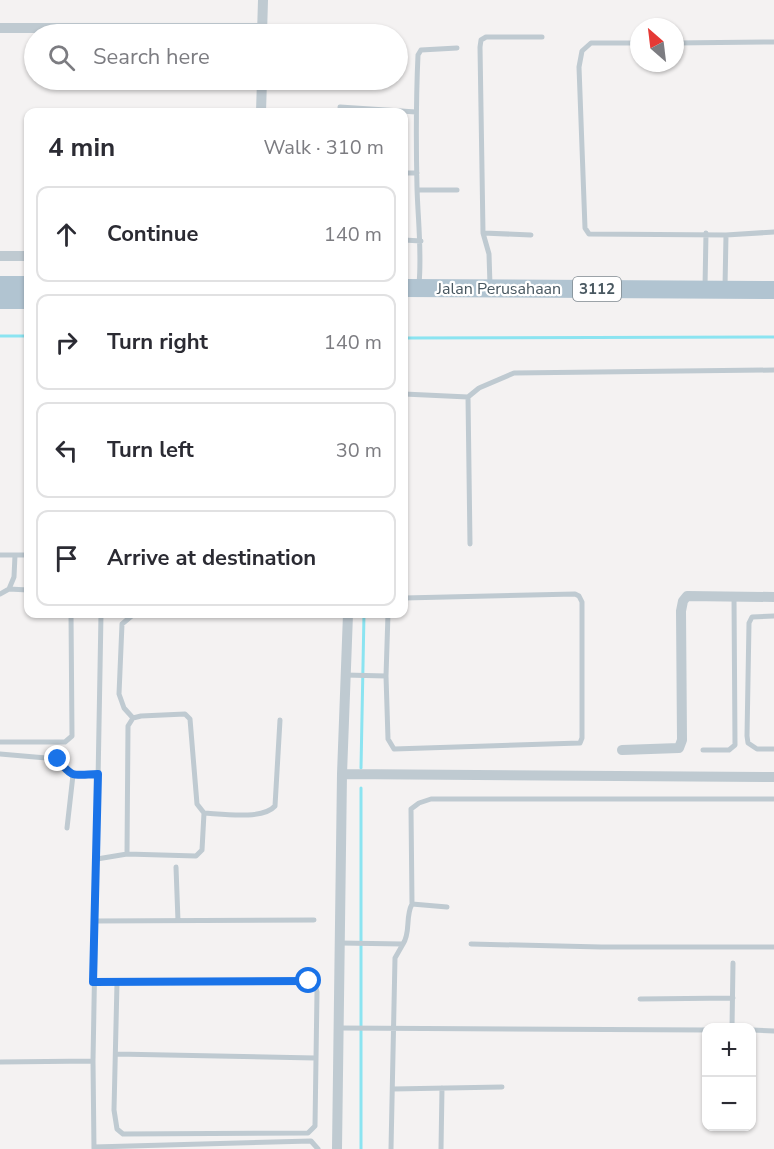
<!DOCTYPE html>
<meta charset="utf-8">
<style>
:root{--surface:#fff;--page:#f7f7f7;--text:#2b2b33;--muted:#7c7c81;--line:#e1e1e2}
body{margin:0;font-family:"Nunito Sans",sans-serif;background:var(--page);color:var(--text)}
.controls{position:absolute;right:18px;bottom:18px;display:grid;overflow:hidden;border-radius:12px;box-shadow:0 2px 4px #0004}
.controls button{width:54px;height:54px;display:grid;place-items:center;padding:0;border:0;border-bottom:2px solid var(--line);background:var(--surface);color:var(--text);font:30px sans-serif}
.compass{position:absolute;left:630px;top:18px;width:54px;height:54px;border-radius:50%;background:var(--surface);box-shadow:0 2px 4px #0004;rotate:332deg}
.stop{position:absolute;width:18px;height:18px;margin:-14px;border:4px solid #1a73e8;border-radius:50%;background:#fff}
.stop.end{background:#1a73e8;border-color:#fff;box-shadow:0 2px 6px #0008}
.list{margin:0;padding:0;list-style:none}
h2{display:flex;justify-content:space-between;align-items:center;height:78px;margin:0;padding:0 24px;font-size:26px}
h2 small{font-size:20px;font-weight:400;color:var(--muted)}
.list li{display:grid;grid-template-columns:39px 1fr auto;gap:18px;align-items:center;box-sizing:border-box;height:96px;margin:0 12px 12px;padding:0 12px;border:2px solid var(--line);border-radius:12px}
.list b{display:block;font-size:22px;white-space:nowrap}
.list em{font-size:20px;font-style:normal;color:var(--muted)}
.icon{flex:none;width:33px;height:33px;fill:none;stroke:currentColor;stroke-width:2;stroke-linecap:round;stroke-linejoin:round}
.map{position:relative;flex:none;width:774px;height:1149px;overflow:hidden}
.search{position:absolute;background:var(--surface);box-shadow:0 2px 4px #0004;left:24px;top:24px;width:384px;height:66px;display:flex;align-items:center;gap:15px;box-sizing:border-box;padding:0 21px;border-radius:33px;color:var(--muted);font-size:22px}
.panel{position:absolute;background:var(--surface);box-shadow:0 2px 4px #0004;left:24px;top:108px;width:384px;height:510px;border-radius:12px}
.map>svg:first-child{display:block}
.lines{fill:none;stroke-linecap:round;stroke-linejoin:round}
.stream{stroke:#8be4f1;stroke-width:3}
.lane{stroke:#bfcad1;stroke-width:5}
.street{stroke:#bfcad1;stroke-width:10}
.primary{stroke:#b1c4d1;stroke-width:18}
.route{stroke:#1a73e8;stroke-width:8}
.labels{text-anchor:middle;dominant-baseline:central;stroke-width:4.5;stroke-linejoin:round;paint-order:stroke}
.shield{fill:#fff;stroke:#7f8990;stroke-width:1.5}
.shield-label{font-size:15px;font-weight:bold;fill:#485760}
.street-label{font-size:16px;fill:#485760;stroke:#fff}
</style>
<div class="map">
<svg width="774" height="1149" viewBox="0 0 774 1149">
<rect width="100%" height="100%" fill="#f4f2f2"/>
<g class="lines">
<path class="stream" d="M0 336H28
M404 338 774 337
M361 768 364 614
M361 1149V788"/>
<path class="lane" d="M639 43H591L582 51 579 67 585 228 589 234 726 235 774 232
M675 43 774 42
M340 107 416 112
M404 173H417
M417 190H457
M483 233 531 235
M404 240 421 241
M419 284C422 252 418 221 417 188 416 144 416 99 418 55L421 50 457 48
M490 285 489 254 483 233 480 47 481 40 486 37H542
M705 287 706 233
M725 287 726 235
M404 394 468 397 470 544
M468 397 479 388 514 373 774 370
M0 555H28
M9 589 28 590
M0 594 9 589 14 577 15 555
M388 614 386 676 388 739 394 749 580 743 582 738V602L579 596 575 594 404 598
M774 616 752 617 749 623 747 736 748 743 757 749H774
M345 675 386 676
M133 718 124 708 119 694 122 624 134 614
M0 742H65L72 736 71 614
M703 750H729L735 745 734 597
M0 754 58 759C72 779 75 775 98 774
M204 813C222 814 263 820 275 806L280 720
M67 828 73 775
M97 859 127 854 196 856 202 850 204 813 197 804 190 719 185 714 141 716 133 718 128 726 127 854
M176 867 178 921
M412 904 411 809 419 803 431 799H774
M94 921 314 920
M340 943 403 944C411 932 405 917 412 904L447 907
M471 944 601 947H774
M93 982 309 981 315 984 317 992 315 1126 308 1133 123 1134 117 1129 114 1110 117 983
M640 999 733 998
M339 1028 706 1030
M732 1028 733 963
M752 1030 774 1031
M116 1054 315 1058
M93 1061 94 1149
M0 1062 93 1061 101 614
M393 1089 502 1087
M94 1147 311 1141 318 1149
M391 1149 395 958 403 944
M441 1149 442 1088"/>
<path class="street" d="M0 28H262
M262 34 263 0
M261 112 262 80
M0 256H28
M622 750 679 748 682 740 681 611 683 601 687 596 774 597
M342 774 774 777
M337 1149 342 774 348 614"/>
<path class="primary" d="M0 285H28
M404 288 774 290
M0 300H28"/>
</g>
<g class="lines">
<path class="route" d="M58 759C72 779 74 775 98 774L93 982 309 981"/>
</g>
<g class="labels">
<rect class="shield" x="573" y="277" width="48" height="24" rx="4.5"/>
<g class="shield-label">
<text x="597" y="289">3112</text>
</g>
<g class="street-label">
<text x="499" y="289">Jalan Perusahaan</text>
</g>
</g>
</svg>
<div class="controls">
<button>+</button>
<button>−</button>
</div>
<svg class="compass" viewBox="-18 -18 36 36"><path d="M0-13l5 13h-10z" fill="#e53935"/><path d="M0 13l5-13h-10z" fill="#7c7c81"/></svg>
<div class="stop" style="left:309px;top:981px"></div>
<div class="stop end" style="left:58px;top:759px"></div>
<div class="search"><svg class="icon" aria-label="search" viewBox="0 0 24 24"><circle cx="10" cy="10" r="6"/><path d="M15 15l6 6"/></svg>Search here</div>
<section class="panel">
<h2>4 min<small>Walk · 310 m</small></h2>
<ul class="list">
<li><svg class="icon" aria-label="ahead" viewBox="0 0 24 24"><path d="M12 20V5M6 11l6-6 6 6"/></svg><div><b>Continue</b></div><em>140 m</em></li>
<li><svg class="icon" aria-label="right" viewBox="0 0 24 24"><path d="M7 20v-9h11M14 6l5 5-5 5"/></svg><div><b>Turn right</b></div><em>140 m</em></li>
<li><svg class="icon" aria-label="left" viewBox="0 0 24 24"><path d="M17 20v-9H6M10 6l-5 5 5 5"/></svg><div><b>Turn left</b></div><em>30 m</em></li>
<li><svg class="icon" aria-label="arrive" viewBox="0 0 24 24"><path d="M6 21V4h12l-3 4 3 4H6"/></svg><div><b>Arrive at destination</b></div></li>
</ul>
</section>
</div>
